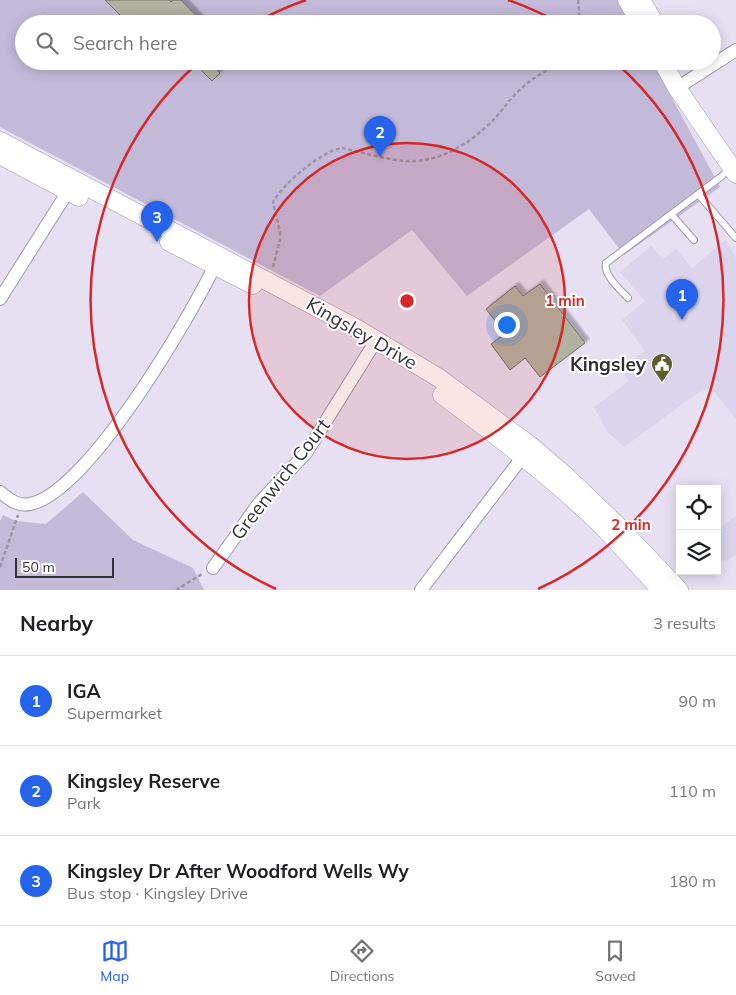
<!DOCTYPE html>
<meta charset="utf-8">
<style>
:root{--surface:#fff;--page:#f2f2f2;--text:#202124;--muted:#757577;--line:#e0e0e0;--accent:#2563eb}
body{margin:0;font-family:Mulish,sans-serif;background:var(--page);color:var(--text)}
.controls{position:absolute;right:15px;bottom:15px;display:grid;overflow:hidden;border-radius:0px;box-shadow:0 2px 12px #0003}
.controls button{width:45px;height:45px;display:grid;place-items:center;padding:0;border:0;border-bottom:1px solid var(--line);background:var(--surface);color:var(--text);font:25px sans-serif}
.scale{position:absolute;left:15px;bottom:12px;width:99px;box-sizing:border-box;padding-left:5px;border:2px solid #312f36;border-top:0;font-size:14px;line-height:18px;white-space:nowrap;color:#312f36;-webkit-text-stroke:4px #fff;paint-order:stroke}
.you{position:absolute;left:506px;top:324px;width:18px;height:18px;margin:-12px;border:4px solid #fff;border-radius:50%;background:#1a73e8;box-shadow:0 0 0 8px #1a73e833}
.badge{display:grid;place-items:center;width:32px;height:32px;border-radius:50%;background:var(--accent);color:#fff;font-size:16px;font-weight:700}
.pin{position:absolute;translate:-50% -41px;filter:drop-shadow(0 1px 2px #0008)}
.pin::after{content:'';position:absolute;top:26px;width:18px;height:15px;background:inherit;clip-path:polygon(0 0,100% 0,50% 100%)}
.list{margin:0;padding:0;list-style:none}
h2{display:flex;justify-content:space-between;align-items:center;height:65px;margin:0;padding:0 20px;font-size:21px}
h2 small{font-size:16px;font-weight:400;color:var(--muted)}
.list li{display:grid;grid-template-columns:32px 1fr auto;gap:15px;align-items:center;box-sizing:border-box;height:90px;padding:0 20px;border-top:1px solid var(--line)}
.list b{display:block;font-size:19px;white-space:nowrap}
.list p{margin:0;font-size:16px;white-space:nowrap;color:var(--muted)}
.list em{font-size:16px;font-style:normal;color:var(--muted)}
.icon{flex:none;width:28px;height:28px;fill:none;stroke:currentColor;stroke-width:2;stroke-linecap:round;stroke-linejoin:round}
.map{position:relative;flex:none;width:736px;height:590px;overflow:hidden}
.search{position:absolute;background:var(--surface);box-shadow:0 2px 12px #0003;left:15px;right:15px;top:15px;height:55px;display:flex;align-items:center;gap:12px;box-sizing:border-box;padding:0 18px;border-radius:28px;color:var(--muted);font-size:19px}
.sheet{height:335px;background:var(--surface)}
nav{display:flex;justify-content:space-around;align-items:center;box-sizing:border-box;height:70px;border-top:1px solid var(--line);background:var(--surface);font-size:14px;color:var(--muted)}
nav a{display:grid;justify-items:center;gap:2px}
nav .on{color:var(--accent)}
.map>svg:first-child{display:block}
.built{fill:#dbd4ec}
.green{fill:#c3bad9}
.building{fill:#b1b2a0;stroke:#727363;filter:url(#shadow)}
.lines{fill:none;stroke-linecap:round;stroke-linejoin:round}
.lane-casing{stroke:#9e99a9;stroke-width:8}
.street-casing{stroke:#9e99a9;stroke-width:14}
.secondary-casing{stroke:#9e99a9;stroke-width:19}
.path{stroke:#9b96a4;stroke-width:2.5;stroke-dasharray:4 2.5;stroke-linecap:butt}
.lane{stroke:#fff;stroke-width:6}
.street{stroke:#fff;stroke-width:12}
.secondary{stroke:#fff;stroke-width:18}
.ring{fill:none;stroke:#d62828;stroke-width:2.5}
.labels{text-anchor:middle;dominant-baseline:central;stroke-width:4;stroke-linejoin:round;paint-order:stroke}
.street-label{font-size:19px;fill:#312f36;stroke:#fff}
.poi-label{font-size:19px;font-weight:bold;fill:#312f36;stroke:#fff;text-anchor:end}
.centre{fill:#d62828;stroke:#fff;stroke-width:2.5}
.ring-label{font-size:15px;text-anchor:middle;font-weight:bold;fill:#d62828;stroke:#fff;stroke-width:4;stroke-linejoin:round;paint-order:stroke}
</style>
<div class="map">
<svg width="736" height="590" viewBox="0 0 736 590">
<defs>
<filter id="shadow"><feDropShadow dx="4" dy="-4" stdDeviation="1" flood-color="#0004"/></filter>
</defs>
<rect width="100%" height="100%" fill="#e6e0f2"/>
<path class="built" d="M725 240 736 258V419L713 390 703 389 624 447 607 431 594 407 629 381 621 369 645 351 622 320 645 301 620 272 651 246 663 259 676 249 692 268Z
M736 516V554L727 561 724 559 717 565V530Z"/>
<path class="green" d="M0 0H619L632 24H24V61H652L720 187 624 255 589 209 467 296 412 230 320 296 0 127Z
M83 492 133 540 193 568 204 590H0V521L3 515 16 521 46 524Z"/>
<path class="building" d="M105 0H169L171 2 173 0H181L204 24H129Z
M166 61H184L175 70Z
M192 61H220L214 67 220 73 212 81Z
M540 284 585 343 540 377 525 358 510 370 491 344 505 334 486 309 515 286 523 296Z"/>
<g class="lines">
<g class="lane-casing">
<path id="lane" d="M698 194 736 238
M671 214 694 240
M628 298C620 289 603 275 606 263L722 176 730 168"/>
</g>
<g class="street-casing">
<path id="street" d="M677 88 736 50
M0 299 72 185
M0 492C9 499 18 507 30 504 88 493 193 313 218 259
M213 568 259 503 306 453 377 339
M421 590 527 451"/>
</g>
<g class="secondary-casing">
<path id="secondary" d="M627 0 641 24
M641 0 655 24
M662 61 677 88 736 174
M0 141 354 327 439 378 531 446 567 477 619 527 679 590
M0 155 79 197
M169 242 253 285
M442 395C497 436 552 477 601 525 622 546 641 569 661 590"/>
</g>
<path class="path" d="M578 0 580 24
M273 267 280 240V232L273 202C283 184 321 151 342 148 363 152 388 161 410 161 442 162 475 140 496 117 505 107 512 96 522 88 534 76 549 70 564 61
M0 567 18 515
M176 590 202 574"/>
<use href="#lane" class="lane"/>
<use href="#street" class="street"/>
<use href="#secondary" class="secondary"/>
</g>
<circle cx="407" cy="301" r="158" fill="#d62828" fill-opacity=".12"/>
<g class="ring">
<circle cx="407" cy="301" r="158"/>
<path d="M276 589A317 317 0 0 1 199 62M253 24A317 317 0 0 1 306 0M508 0A317 317 0 0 1 561 24M615 62A317 317 0 0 1 538 589"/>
</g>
<defs>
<g id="civic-pin" transform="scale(1.125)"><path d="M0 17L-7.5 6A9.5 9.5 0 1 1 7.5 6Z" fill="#5d5e2b" stroke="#fff"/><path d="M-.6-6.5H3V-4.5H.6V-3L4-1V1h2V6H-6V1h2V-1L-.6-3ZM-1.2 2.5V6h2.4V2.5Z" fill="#fff"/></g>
</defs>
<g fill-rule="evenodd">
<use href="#civic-pin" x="662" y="364"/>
</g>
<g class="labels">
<g class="street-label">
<text transform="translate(362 333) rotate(30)">Kingsley Drive</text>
<text transform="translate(280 479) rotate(-52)">Greenwich Court</text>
</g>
<g class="poi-label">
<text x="646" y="364">Kingsley</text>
</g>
</g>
<circle cx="407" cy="301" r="8" class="centre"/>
<g class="ring-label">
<text x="565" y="306">1 min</text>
<text x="631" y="530">2 min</text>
</g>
</svg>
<div class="controls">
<button><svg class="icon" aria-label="locate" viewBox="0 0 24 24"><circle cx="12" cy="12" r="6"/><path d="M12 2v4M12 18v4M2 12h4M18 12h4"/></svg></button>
<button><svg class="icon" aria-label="layers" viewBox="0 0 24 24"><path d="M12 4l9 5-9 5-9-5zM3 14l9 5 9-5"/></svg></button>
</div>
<div class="scale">50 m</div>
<div class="you"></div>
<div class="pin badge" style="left:682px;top:320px">1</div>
<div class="pin badge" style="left:380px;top:157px">2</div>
<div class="pin badge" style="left:157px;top:242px">3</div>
<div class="search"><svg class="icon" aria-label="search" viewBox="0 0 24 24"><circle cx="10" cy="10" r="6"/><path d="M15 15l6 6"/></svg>Search here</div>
</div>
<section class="sheet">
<h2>Nearby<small>3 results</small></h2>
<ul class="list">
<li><span class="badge">1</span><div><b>IGA</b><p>Supermarket</p></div><em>90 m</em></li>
<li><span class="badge">2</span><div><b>Kingsley Reserve</b><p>Park</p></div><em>110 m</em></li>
<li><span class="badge">3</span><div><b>Kingsley Dr After Woodford Wells Wy</b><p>Bus stop · Kingsley Drive</p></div><em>180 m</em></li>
</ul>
</section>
<nav>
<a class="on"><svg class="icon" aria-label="map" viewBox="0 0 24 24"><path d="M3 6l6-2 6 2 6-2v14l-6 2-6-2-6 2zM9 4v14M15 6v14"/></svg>Map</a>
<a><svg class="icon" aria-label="directions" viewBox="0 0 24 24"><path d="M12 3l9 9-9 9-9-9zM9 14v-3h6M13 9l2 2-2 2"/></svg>Directions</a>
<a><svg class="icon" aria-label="saved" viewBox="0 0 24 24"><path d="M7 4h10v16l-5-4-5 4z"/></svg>Saved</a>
</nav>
